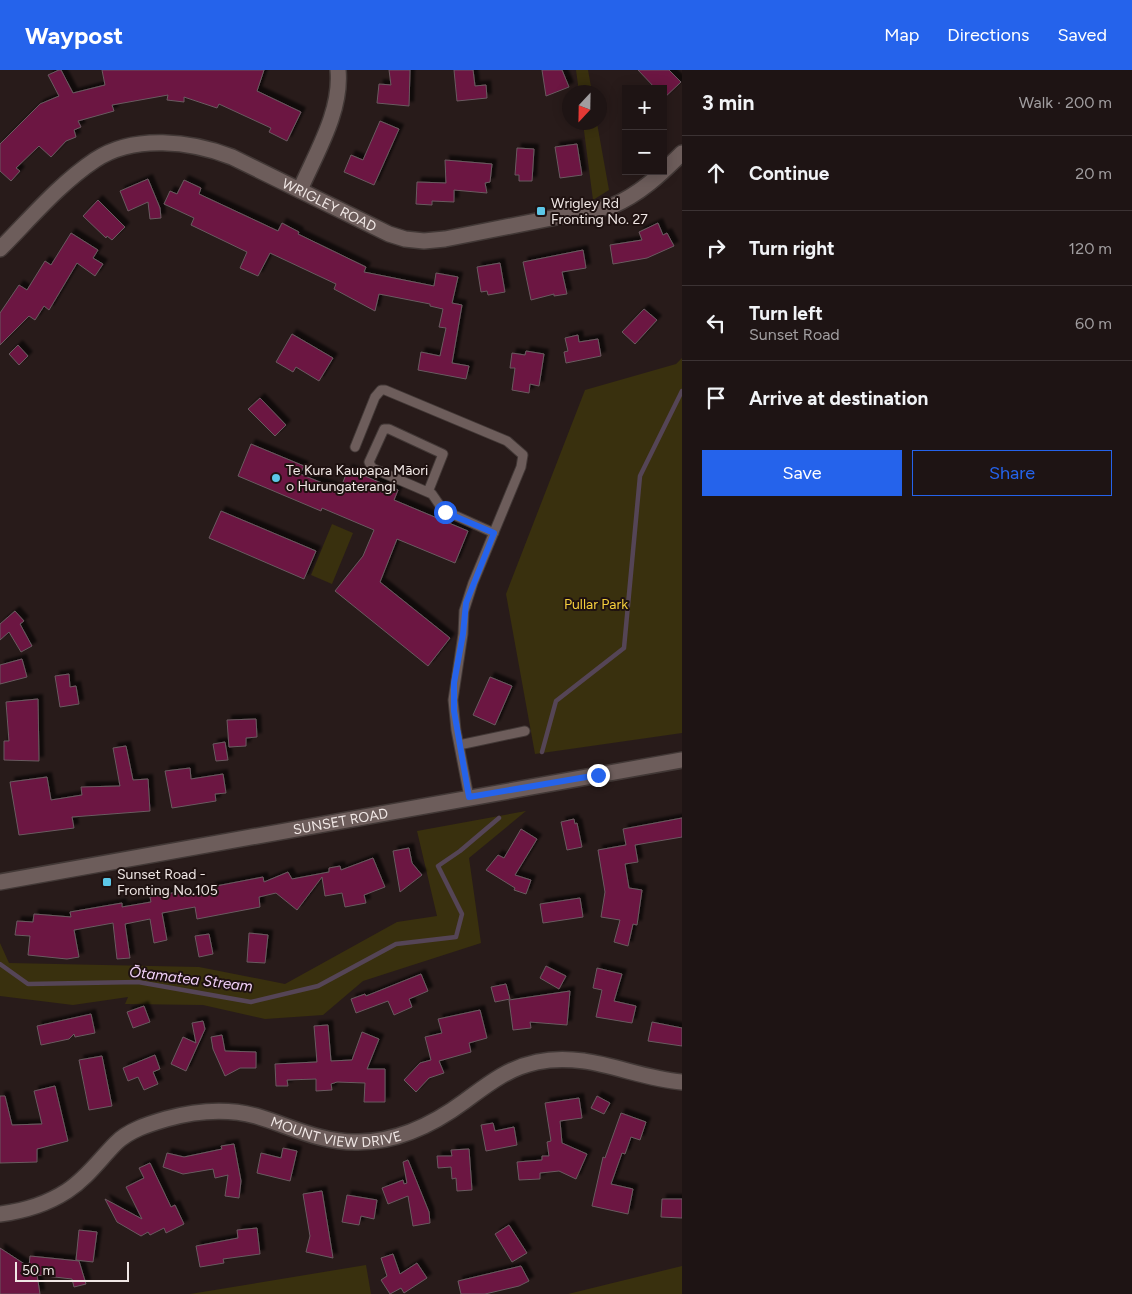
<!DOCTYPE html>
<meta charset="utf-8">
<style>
:root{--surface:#1e1414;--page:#2b2122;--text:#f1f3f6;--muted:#a19ea0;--line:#3c3334;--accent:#2563eb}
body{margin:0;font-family:Figtree,sans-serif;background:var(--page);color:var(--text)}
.controls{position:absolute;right:15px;top:15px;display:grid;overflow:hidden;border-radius:0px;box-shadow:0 2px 12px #0003}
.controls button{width:45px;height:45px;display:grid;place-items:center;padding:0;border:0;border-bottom:1px solid var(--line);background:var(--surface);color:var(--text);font:25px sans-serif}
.compass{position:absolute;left:562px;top:15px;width:45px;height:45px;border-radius:50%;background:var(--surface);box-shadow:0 2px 12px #0003;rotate:202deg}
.scale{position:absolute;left:15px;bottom:12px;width:114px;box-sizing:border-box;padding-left:5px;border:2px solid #f0e7e5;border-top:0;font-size:14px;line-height:18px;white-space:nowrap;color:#f0e7e5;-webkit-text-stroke:4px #1f1211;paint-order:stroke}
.stop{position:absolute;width:15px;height:15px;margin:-11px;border:4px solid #2563eb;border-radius:50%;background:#fff}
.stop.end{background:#2563eb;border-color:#fff;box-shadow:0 1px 5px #0008}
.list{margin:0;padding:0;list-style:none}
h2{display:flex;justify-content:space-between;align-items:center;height:65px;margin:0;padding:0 20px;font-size:21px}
h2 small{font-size:16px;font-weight:400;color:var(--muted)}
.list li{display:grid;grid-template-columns:32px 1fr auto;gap:15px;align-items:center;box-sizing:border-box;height:75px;padding:0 20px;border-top:1px solid var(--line)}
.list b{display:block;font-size:19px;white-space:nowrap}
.list p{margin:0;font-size:16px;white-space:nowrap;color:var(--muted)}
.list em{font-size:16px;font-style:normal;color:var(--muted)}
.actions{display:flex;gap:10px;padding:15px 20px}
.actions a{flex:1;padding:11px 0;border:1px solid var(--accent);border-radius:0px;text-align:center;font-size:18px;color:var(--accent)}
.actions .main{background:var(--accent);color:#fff}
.icon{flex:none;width:28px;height:28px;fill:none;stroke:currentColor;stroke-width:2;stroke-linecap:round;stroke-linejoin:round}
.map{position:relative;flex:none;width:682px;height:1224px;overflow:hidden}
header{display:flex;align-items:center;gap:30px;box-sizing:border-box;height:70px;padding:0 25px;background:var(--accent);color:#fff}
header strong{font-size:24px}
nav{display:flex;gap:28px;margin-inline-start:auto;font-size:18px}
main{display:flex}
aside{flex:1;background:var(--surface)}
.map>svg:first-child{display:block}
.green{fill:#39300e}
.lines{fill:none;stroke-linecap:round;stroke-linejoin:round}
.stream{stroke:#554556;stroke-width:4.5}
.building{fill:#6c1342;stroke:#6a5b60;filter:url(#shadow)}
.service-casing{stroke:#423836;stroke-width:11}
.minor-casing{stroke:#423836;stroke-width:18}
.secondary-casing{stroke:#423836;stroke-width:18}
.service{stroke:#6d5d5b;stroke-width:9}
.minor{stroke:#6d5d5b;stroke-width:15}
.secondary{stroke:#6d5d5b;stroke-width:15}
.route{stroke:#2563eb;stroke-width:6}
.poi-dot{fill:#5cc7e8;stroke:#1f1211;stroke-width:2}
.labels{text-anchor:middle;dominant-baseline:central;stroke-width:4;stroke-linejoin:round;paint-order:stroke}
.poi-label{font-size:14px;fill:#f0e7e5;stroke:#1f1211;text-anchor:start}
.street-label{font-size:14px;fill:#f0e7e5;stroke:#1f1211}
.park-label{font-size:14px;fill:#f5ce3b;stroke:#1f1211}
.water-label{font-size:15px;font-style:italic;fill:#f2d1f9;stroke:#1f1211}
</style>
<header>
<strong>Waypost</strong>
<nav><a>Map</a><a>Directions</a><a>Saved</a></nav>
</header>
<main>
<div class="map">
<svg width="682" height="1224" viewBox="0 0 682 1224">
<defs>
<filter id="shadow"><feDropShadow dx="4.5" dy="-4.5" stdDeviation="1" flood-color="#0009"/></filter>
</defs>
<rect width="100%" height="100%" fill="#281b1a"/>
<path class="green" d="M576 0H588L592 22H579Z
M583 53H597L609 120 593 130Z
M682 288V663L535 684 506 524 585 320 676 294Z
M332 454 353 463 332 514 311 505Z
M526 741 469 788 481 873 363 911 323 945 265 949 203 935 125 934 128 927 73 935 0 926V873L9 893 199 897 285 914 397 852 437 846 417 761Z
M366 1195 371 1224H190Z
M682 1196V1224H568Z"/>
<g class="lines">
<path class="stream" d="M542 682 556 631 624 578 640 406 682 321
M0 894 28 914 138 912 251 932 318 916 396 874 456 867 462 844 438 796 460 781 499 748"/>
</g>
<path class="building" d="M59 0H61L73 23 105 15 102 0H264L257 21 301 42 287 71 269 62 271 58 219 34 217 38 184 27V32L167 30 168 25 112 35 114 41 78 51 81 57 74 60 76 67 66 71 51 87 39 76 16 98 20 101 11 111 0 101V74L40 34 59 26 48 5Z
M389 0H410L409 36 377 33 379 14 391 15Z
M454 0H473L475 16 486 15 487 28 457 31Z
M542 0H562L569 17 546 26Z
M638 0H669L681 12 663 29V19H656Z
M380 51 399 59 374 115 344 102 351 85 363 90Z
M577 74 582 105 560 108 555 77Z
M517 78 534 79 532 111H519V105H515Z
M445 90 492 94 490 112 485 113 487 123 454 120V132L432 131V135L416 134 417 112 446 113Z
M148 109 160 138 161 148 150 149 148 132 128 141 120 121Z
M184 110 201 118 199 124 278 161 282 153 299 162 298 164 366 197 364 202 434 216 436 203 458 207 452 233 462 235 452 293 469 296 466 309 418 300 421 282 440 286 446 258 439 257 443 239 430 236V234L379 224 375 241 334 219 336 214 270 183 258 206 240 198 247 182 191 155 194 148 164 134 170 121 177 124Z
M98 130 125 157 112 170 107 166 106 168 83 146Z
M658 153 663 165 667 163 674 176 647 188 613 194 610 175 642 170 639 162Z
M71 163 98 180 93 188 103 194 95 206 77 193 49 240 44 236 35 250 29 246 0 275V243L19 215 27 220 45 191 51 195Z
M583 180 586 198 562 202 567 224 554 226V224L531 230 523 192Z
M500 193 505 222 488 225 487 221 481 222 477 197Z
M644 239 657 250 635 274 622 262Z
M292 264 333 288 319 311 296 297 293 302 276 292Z
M578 265 579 272 598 269 601 286 566 293 564 282 568 281 565 268Z
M18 275 28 286 19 295 9 284Z
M526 281 544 284 539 316 530 314 529 323 512 320 515 298H510L512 283 525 285Z
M260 328 286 355 275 366 248 339Z
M251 374 304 396 300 404 340 420 348 399 398 420 394 430 468 461 455 493 397 469 380 512 450 568 428 596 335 521 363 486 374 460 322 438 321 441 238 406Z
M221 441 316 481 304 509 209 468Z
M15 541 24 551 20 554 32 576 21 582 9 562 0 570V554Z
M22 589 27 607 0 614V595Z
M69 604 70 617 76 616 79 634 60 637 55 606Z
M490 607 512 616 495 655 473 645Z
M38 629 39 691 4 690V671H9L6 632Z
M256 649 257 667 246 668V676L229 677 227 650Z
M225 672 228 690 216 691 213 674Z
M126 676 133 710 148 709 150 741 72 747 74 758 19 765 10 712 47 707 51 730 82 725 81 717 120 716 113 678Z
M190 698 191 709 223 704 226 723 215 724 216 731 172 738 165 701Z
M682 748V767L635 775 638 792 625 794 629 818 642 820 637 855 633 854 628 876 614 872 620 850 601 847 605 822 598 780 626 775 623 759Z
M574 749 575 754 577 753 582 777 567 780 561 752Z
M521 759 537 769 515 805 531 810 526 824 514 820 515 818 486 800 498 785 504 788Z
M409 778 412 793 422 805 400 822 393 781Z
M373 788 385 817 364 825 366 833 345 837 342 823 325 826 322 807 297 840 276 823 259 827 260 837 197 849 195 837 162 843 167 870 154 873 150 849 125 854 130 888 117 889 113 853 74 860 79 887 67 889 28 885 30 866 15 865 17 851 33 852 34 844 71 847 70 842 122 833V837L151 832 150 827 183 821 184 826 211 821V817L263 807 264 812 288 802 292 809 329 802V798L340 796 341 800Z
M580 828 583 847 543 853 540 834Z
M249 863 268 865 265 893 247 892Z
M209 864 213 884 199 887 195 866Z
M546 896 566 906 559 919 540 908Z
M597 898 622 904 614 931 636 936 632 953 596 947 602 920 593 918Z
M421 904 428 921 409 929 412 937 394 945 388 931 356 943 351 929 365 924 366 926Z
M506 914 510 929 495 932 491 917Z
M570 921 567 955 530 952 531 958 513 960 509 930Z
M144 936 150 952 133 958 127 942Z
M480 940 487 968 469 973 471 982 439 991 444 1003 429 1008 416 1022 404 1010 420 993 431 990 425 967 442 963 438 949Z
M91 944 95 963 75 967 74 964 69 969 41 975 37 956Z
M203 951 205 959 186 1001 171 994 183 967 196 973 192 953Z
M652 952 682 958V976L648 971Z
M328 955 331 991 352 990 362 962 379 969 367 999H385V1032H364L365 1013 337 1012 331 1014 332 1020 316 1021V1009L287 1010 288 1016H276L275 994 317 992 314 956Z
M222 965 225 981 256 982V998H240L225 1006 213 979 211 967Z
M155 985 160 999 153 1002 158 1014 144 1020 138 1007 128 1011 123 998Z
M102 986 112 1036 89 1040 79 990Z
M55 1016 68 1071 37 1079V1092L0 1093V1026H5L12 1055 42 1054 34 1021Z
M597 1026 610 1033 604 1044 591 1038Z
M579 1028 582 1048 560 1051 562 1073 587 1084 576 1109 559 1101 540 1103V1109L519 1110 517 1092 542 1090V1086H549L547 1072 551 1071 545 1033Z
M621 1043 646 1052 640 1070 631 1067 625 1084 622 1083 611 1114 633 1119 628 1144 592 1136 603 1087 605 1088Z
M493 1053 495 1061 514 1057 517 1075 486 1081 481 1055Z
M234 1074 241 1111 239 1128 225 1126 228 1105 215 1108 213 1099 183 1104 163 1097 167 1083 184 1087 222 1079 221 1076Z
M283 1078 297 1081 290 1111 257 1103 261 1083 281 1088Z
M469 1079 472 1120 457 1121 456 1108 452 1109 451 1097 438 1098 437 1086H452L451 1080Z
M408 1090 429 1142 430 1153 413 1156 408 1126 388 1134 382 1118 403 1110 404 1114 407 1113 403 1092Z
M150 1093 171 1137 175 1135 184 1154 166 1163 164 1158 150 1165 148 1162 141 1166 117 1152 105 1129 142 1149 126 1117 144 1108 139 1098Z
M322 1121 333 1188 306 1182 310 1166 303 1124Z
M347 1125 377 1130 374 1149 361 1146 359 1155 342 1152Z
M662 1129H682V1148L661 1147Z
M509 1155 527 1183 512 1192 495 1164Z
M257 1158 260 1184 223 1189 224 1193 200 1197 196 1176 238 1168 237 1160Z
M79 1160 97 1162 93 1192 76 1190Z
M0 1178 29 1197 30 1186 79 1191 86 1214 74 1217 72 1209 37 1205 40 1224H0Z
M393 1184 400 1204 417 1193 427 1208 404 1223 401 1218 390 1224 381 1210 387 1206 381 1188Z
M521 1196 529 1211 519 1216 485 1224H461L458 1211Z"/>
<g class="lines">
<g class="service-casing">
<path id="service" d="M355 377 375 327 381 320H385L507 371 523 385 521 397 473 513 464 541 463 564 453 630 456 660 469 727
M428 422 443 384 389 359H384L369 392 372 398 432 424 443 440 494 463
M459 675 525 661"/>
</g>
<g class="minor-casing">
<g id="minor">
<path d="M300 120C316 83 342 41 338 0"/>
<path id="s1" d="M0 179C30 149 59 114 95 90 134 64 191 71 232 87L389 164 405 169 424 171 445 169 612 136C640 124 660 105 682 83"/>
<path id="s2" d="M0 1144C24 1141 47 1134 67 1121 87 1108 100 1089 116 1073 129 1060 149 1054 166 1049 195 1041 226 1038 256 1046 290 1056 321 1073 358 1072 397 1072 434 1054 465 1031 488 1014 508 998 537 992 588 981 633 1008 682 1012"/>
</g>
</g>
<g class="secondary-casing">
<g id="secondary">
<path id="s3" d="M0 812 682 690"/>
</g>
</g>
<use href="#service" class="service"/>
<use href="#minor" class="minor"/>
<use href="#secondary" class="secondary"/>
</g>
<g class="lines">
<path class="route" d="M445 442 494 463 466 533 463 564 454 613V641L469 727 598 705"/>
</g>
<g class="poi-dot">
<rect x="536" y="136" width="10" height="10" rx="2.5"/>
<circle cx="276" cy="408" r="5"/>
<rect x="102" y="807" width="10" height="10" rx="2.5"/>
</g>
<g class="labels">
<g class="poi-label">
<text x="551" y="133">Wrigley Rd<tspan x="551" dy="16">Fronting No. 27</tspan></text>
<text x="286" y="400">Te Kura Kaupapa Māori<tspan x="286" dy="16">o Hurungaterangi</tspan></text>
<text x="117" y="804">Sunset Road -<tspan x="117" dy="16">Fronting No.105</tspan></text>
</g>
<g class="street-label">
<text stroke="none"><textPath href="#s1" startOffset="381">WRIGLEY ROAD</textPath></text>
<text stroke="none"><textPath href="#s3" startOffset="346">SUNSET ROAD</textPath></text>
<text stroke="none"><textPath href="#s2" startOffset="370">MOUNT VIEW DRIVE</textPath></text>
</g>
<g class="park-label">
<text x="596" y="534">Pullar Park</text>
</g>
<g class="water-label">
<text transform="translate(191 909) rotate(7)">Ōtamatea Stream</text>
</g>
</g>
</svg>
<div class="controls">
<button>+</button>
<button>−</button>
</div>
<svg class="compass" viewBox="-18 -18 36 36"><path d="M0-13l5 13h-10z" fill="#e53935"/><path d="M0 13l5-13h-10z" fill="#a19ea0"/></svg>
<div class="scale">50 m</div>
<div class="stop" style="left:445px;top:442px"></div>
<div class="stop end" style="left:598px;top:705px"></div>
</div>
<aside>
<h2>3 min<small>Walk · 200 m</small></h2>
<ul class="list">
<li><svg class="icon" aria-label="ahead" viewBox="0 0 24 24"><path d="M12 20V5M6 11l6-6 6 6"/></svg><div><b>Continue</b></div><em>20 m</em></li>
<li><svg class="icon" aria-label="right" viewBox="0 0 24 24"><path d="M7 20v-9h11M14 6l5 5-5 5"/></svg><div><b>Turn right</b></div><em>120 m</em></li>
<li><svg class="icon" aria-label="left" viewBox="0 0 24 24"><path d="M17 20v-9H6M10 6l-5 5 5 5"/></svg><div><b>Turn left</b><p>Sunset Road</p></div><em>60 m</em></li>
<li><svg class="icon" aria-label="arrive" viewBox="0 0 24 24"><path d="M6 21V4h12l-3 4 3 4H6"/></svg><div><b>Arrive at destination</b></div></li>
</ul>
<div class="actions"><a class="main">Save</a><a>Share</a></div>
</aside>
</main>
